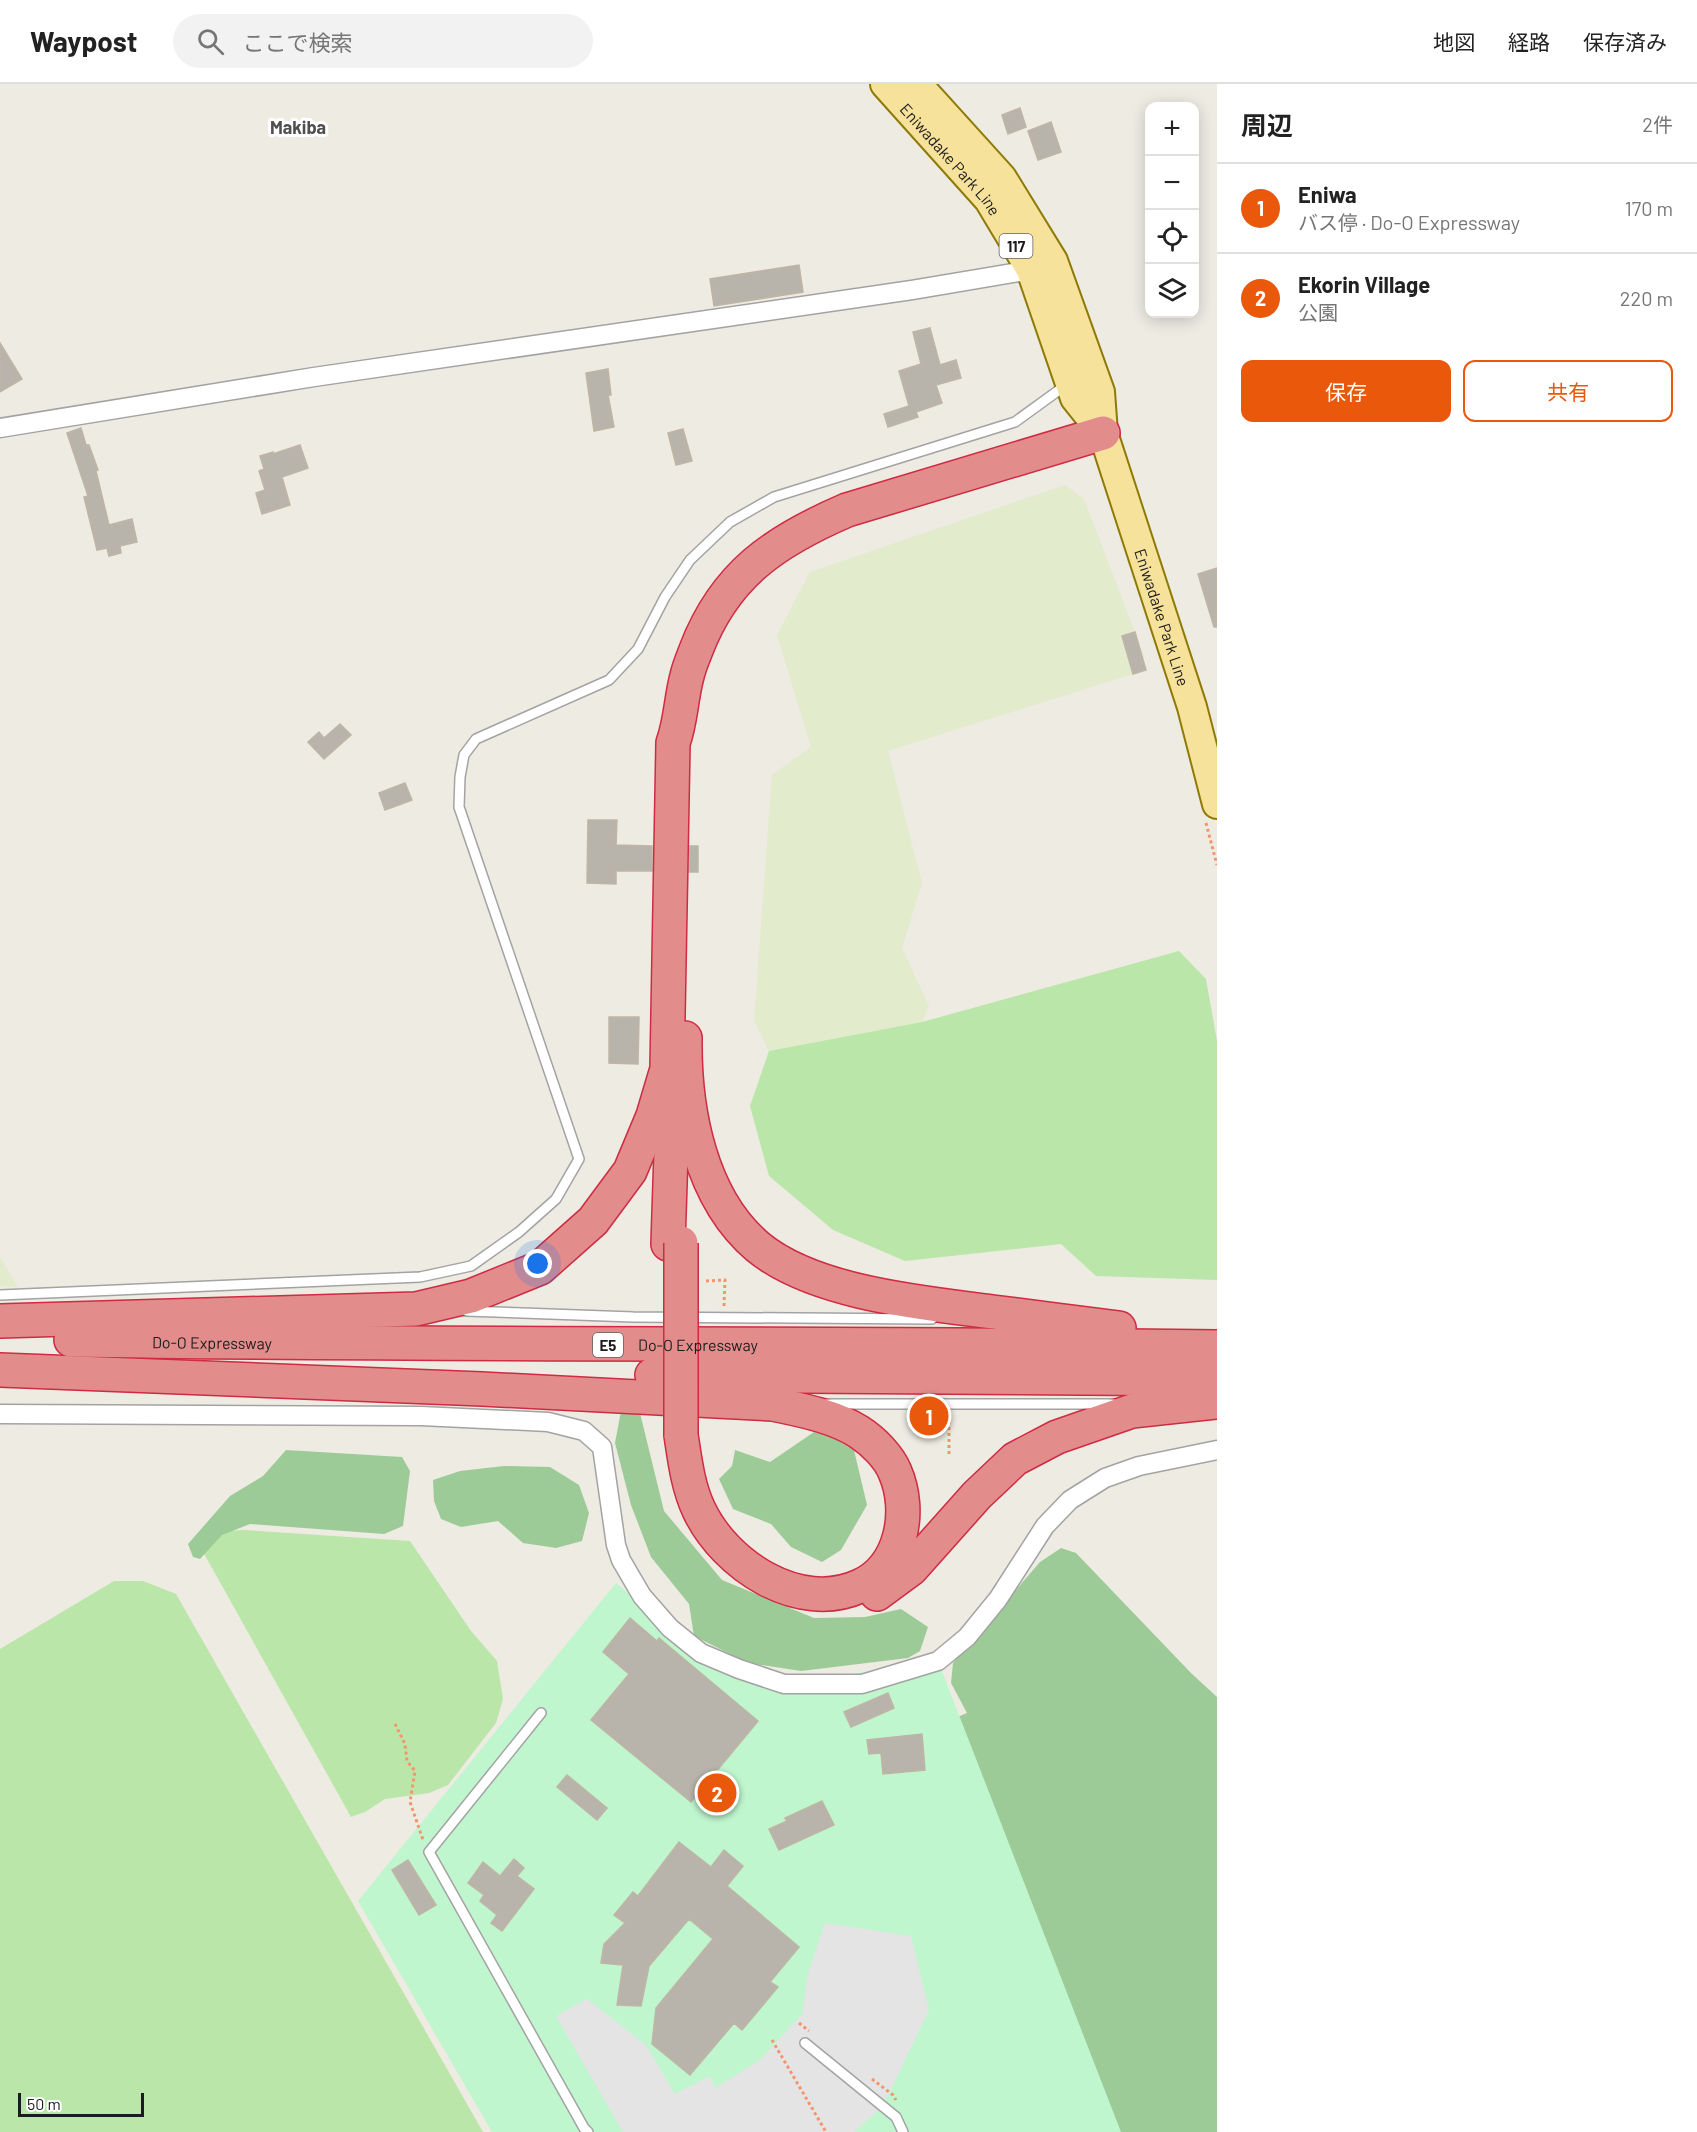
<!DOCTYPE html>
<html lang="ja">
<meta charset="utf-8">
<style>
:root{--surface:#fff;--page:#f2f2f2;--text:#222;--muted:#767676;--line:#e0e0e0;--accent:#ea580c}
body{margin:0;font-family:Barlow,"Noto Sans JP",sans-serif;background:var(--page);color:var(--text)}
.controls{position:absolute;right:18px;top:18px;display:grid;overflow:hidden;border-radius:12px;box-shadow:0 3px 15px #0003}
.controls button{width:54px;height:54px;display:grid;place-items:center;padding:0;border:0;border-bottom:2px solid var(--line);background:var(--surface);color:var(--text);font:30px sans-serif}
.scale{position:absolute;left:18px;bottom:15px;width:126px;box-sizing:border-box;padding-left:6px;border:3px solid #1c1c1c;border-top:0;font-size:16px;line-height:21px;white-space:nowrap;color:#1c1c1c;-webkit-text-stroke:4px #fff;paint-order:stroke}
.you{position:absolute;left:538px;top:1180px;width:21px;height:21px;margin:-15px;border:4px solid #fff;border-radius:50%;background:#1a73e8;box-shadow:0 0 0 9px #1a73e833}
.badge{display:grid;place-items:center;width:39px;height:39px;border-radius:50%;background:var(--accent);color:#fff;font-size:20px;font-weight:700}
.pin{position:absolute;translate:-50% -50%;border:3px solid #fff;box-shadow:0 2px 6px #0006}
.list{margin:0;padding:0;list-style:none}
h2{display:flex;justify-content:space-between;align-items:center;height:78px;margin:0;padding:0 24px;font-size:26px}
h2 small{font-size:20px;font-weight:400;color:var(--muted)}
.list li{display:grid;grid-template-columns:39px 1fr auto;gap:18px;align-items:center;box-sizing:border-box;height:90px;padding:0 24px;border-top:2px solid var(--line)}
.list b{display:block;font-size:22px;white-space:nowrap}
.list p{margin:0;font-size:20px;white-space:nowrap;color:var(--muted)}
.list em{font-size:20px;font-style:normal;color:var(--muted)}
.actions{display:flex;gap:12px;padding:18px 24px}
.actions a{flex:1;padding:14px 0;border:2px solid var(--accent);border-radius:12px;text-align:center;font-size:21px;color:var(--accent)}
.actions .main{background:var(--accent);color:#fff}
.icon{flex:none;width:33px;height:33px;fill:none;stroke:currentColor;stroke-width:2;stroke-linecap:round;stroke-linejoin:round}
.map{position:relative;flex:none;width:1217px;height:2048px;overflow:hidden}
header{display:flex;align-items:center;gap:36px;box-sizing:border-box;height:84px;padding:0 30px;background:var(--surface);border-bottom:2px solid var(--line)}
header strong{font-size:28px}
nav{display:flex;gap:33px;margin-inline-start:auto;font-size:21px}
.search{width:420px;height:54px;background:var(--page);display:flex;align-items:center;gap:15px;box-sizing:border-box;padding:0 21px;border-radius:33px;color:var(--muted);font-size:22px}
main{display:flex}
aside{flex:1;background:var(--surface)}
.map>svg:first-child{display:block}
.farmland{fill:#e3ebcd}
.grass{fill:#bbe6a9}
.forest{fill:#9dcb98}
.park{fill:#bff6ce}
.parking{fill:#e4e4e4}
.building{fill:#b9b4ab;stroke:#beb5a5;stroke-width:1.5}
.lines{fill:none;stroke-linecap:round;stroke-linejoin:round}
.lane-casing{stroke:#a3a3a3;stroke-width:12}
.street-casing{stroke:#a3a3a3;stroke-width:21}
.primary-casing{stroke:#8e7b06;stroke-width:32}
.highway-casing{stroke:#cf2b43;stroke-width:36}
.path{stroke:#f3956c;stroke-width:3;stroke-dasharray:3 3;stroke-linecap:butt}
.lane{stroke:#fff;stroke-width:9}
.street{stroke:#fff;stroke-width:18}
.primary{stroke:#f7e29c;stroke-width:28}
.highway{stroke:#e28c8c;stroke-width:33}
.highway-bridge-casing{stroke:#cf2b43;stroke-width:36;stroke-linecap:butt}
.highway-bridge{stroke:#e28c8c;stroke-width:33}
.labels{text-anchor:middle;dominant-baseline:central;stroke-width:6;stroke-linejoin:round;paint-order:stroke}
.shield{fill:#fff;stroke:#606060;stroke-width:1.5}
.shield-label{font-size:15px;font-weight:bold;fill:#1c1c1c}
.street-label{font-size:16px;fill:#1c1c1c;stroke:#fff}
.neighbourhood-label{font-size:18px;font-weight:bold;fill:#4f4f4f;stroke:#fff}
</style>
<header>
<strong>Waypost</strong>
<div class="search"><svg class="icon" aria-label="search" viewBox="0 0 24 24"><circle cx="10" cy="10" r="6"/><path d="M15 15l6 6"/></svg>ここで検索</div>
<nav><a>地図</a><a>経路</a><a>保存済み</a></nav>
</header>
<main>
<div class="map">
<svg width="1217" height="2048" viewBox="0 0 1217 2048">
<rect width="100%" height="100%" fill="#edebe2"/>
<path class="farmland" d="M1065 401 1084 415 1144 572 1139 588 888 667 922 799 902 864 929 922 922 938 769 967 754 937 772 691 811 663 777 551 810 488Z
M0 1173 18 1203 0 1202Z"/>
<path class="grass" d="M1179 867 1206 895 1217 957V1196L1096 1192 1061 1160 905 1177 833 1146 769 1092 750 1022 769 967 922 938Z
M244 1446 410 1457 471 1547 497 1577 503 1615 496 1639 448 1701 429 1709 385 1715 365 1728 351 1733 202 1466 224 1447Z
M114 1497H143L176 1510 483 2048H0V1565Z"/>
<path class="forest" d="M621 1327 640 1329 664 1427 722 1496 814 1534 865 1533 901 1525 928 1543 920 1567 908 1574 801 1587 748 1579 694 1552 689 1520 651 1473 631 1421 615 1359Z
M814 1348 827 1350 854 1366 867 1421 841 1466 822 1478 791 1463 771 1440 733 1425 719 1395 732 1382 735 1366 770 1378Z
M286 1366 402 1373 410 1387 403 1442 384 1450 250 1440 222 1451 200 1475 193 1473 188 1460 230 1412 263 1392Z
M504 1382 550 1383 579 1401 589 1429 582 1457 556 1464 523 1459 498 1437 461 1443 441 1435 434 1417 433 1396 460 1387Z
M1061 1464 1076 1469 1191 1589 1217 1613V2048H987L929 1645 967 1629 951 1599 953 1579 1040 1478Z"/>
<path class="park" d="M616 1499 701 1569 784 1600 938 1577 1121 2048H492L358 1817Z"/>
<path class="parking" d="M825 1839 911 1852 929 1926 883 2022 854 2048H623L556 1932 587 1915 646 1961 675 2010 710 1992 715 2004 760 1976 802 1930 808 1889Z"/>
<path class="building" d="M1020 24 1026 43 1008 50 1002 31Z
M1051 38 1061 68 1038 76 1028 47Z
M799 181 803 208 714 222 710 195Z
M930 244 940 281 956 276 961 294 936 301 942 319 916 328 918 333 888 343 884 330 909 322 899 287 921 280 913 248Z
M0 259 22 295 0 308Z
M608 285 611 311H608L614 343 594 347 586 289Z
M81 344 86 361H89L98 386 96 387 109 441 132 435 137 458 120 462 121 469 109 472 107 464 97 466 84 413 88 412 67 349Z
M683 345 692 377 676 381 668 349Z
M300 361 308 384 282 393 290 421 262 430 256 409 265 406 259 387 264 385 260 372 273 368V370Z
M1217 484V543H1214L1198 490Z
M1135 548 1146 586 1133 590 1122 552Z
M340 640 351 651 324 675 308 658 319 648 324 654Z
M405 699 412 716 385 726 379 709Z
M588 736H617L616 761 652 762V787H616V800L587 799Z
M690 762H698V788H689Z
M609 933H639L638 980 609 979Z
M630 1534 657 1557 659 1554 758 1637 691 1718 591 1636 629 1590 603 1568Z
M888 1609 894 1624 851 1643 844 1628Z
M922 1650 925 1686 883 1690 881 1669 869 1670 867 1656Z
M567 1691 607 1724 597 1736 557 1703Z
M822 1717 834 1741 779 1766 769 1745 787 1737 785 1734Z
M679 1758 711 1783 724 1766 743 1782 727 1802 799 1863 770 1898 778 1903 742 1946 734 1939 690 1991 652 1960 656 1924 713 1855 689 1835 649 1882 641 1922 617 1921 623 1881 601 1879 604 1860 625 1839 614 1831 633 1808 638 1812Z
M514 1775 524 1784 517 1792 534 1805 502 1847 491 1839 497 1831 480 1817 484 1811 468 1799 483 1778 500 1792Z
M408 1776 436 1821 419 1831 392 1786Z"/>
<g class="lines">
<g class="lane-casing">
<path id="lane" d="M0 1211 420 1193 471 1182 519 1148 556 1115 579 1075 459 723 460 693 464 671 476 655 609 596 638 565 665 513 690 476 730 438 774 413 1015 338 1066 301
M466 1227 633 1233 932 1235
M827 1320H1113
M541 1629 429 1768 584 2044 588 2048
M805 1959 896 2033 903 2048"/>
</g>
<g class="street-casing">
<path id="street" d="M0 344 314 293 912 206 1031 186
M0 1330 421 1332 548 1338 584 1347 602 1363 616 1461 621 1476 642 1512 670 1544 701 1569 739 1585 784 1600H862L938 1577 967 1553 998 1515 1045 1442 1070 1416 1105 1394 1139 1382 1217 1366"/>
</g>
<g class="primary-casing">
<g id="primary">
<path id="s1" d="M885 0 989 116 1031 186 1075 314 1103 349"/>
<path id="s2" d="M917 0 1002 94 1053 177 1100 308 1103 349 1192 623 1217 720"/>
</g>
</g>
<g class="highway-casing">
<g id="highway">
<path d="M685 954C684 1026 700 1114 758 1163 814 1209 922 1219 993 1228 1035 1233 1077 1239 1119 1244"/>
<path d="M668 1160 671 1069V1003"/>
<path d="M0 1237 416 1225 471 1212 540 1184 593 1137 630 1087 653 1032 667 985 673 659C681 637 681 614 687 592 689 583 693 574 696 566 725 490 775 457 847 426L1103 349"/>
<path id="s3" d="M71 1256C453 1262 835 1258 1217 1263"/>
<path d="M0 1286 482 1305 773 1320C801 1326 834 1332 859 1348 873 1357 889 1373 895 1388 912 1427 902 1483 860 1502 799 1530 725 1481 699 1426 688 1403 685 1377 681 1351"/>
<path d="M652 1291 1217 1295"/>
<path d="M877 1510 911 1485 977 1411 1015 1375 1057 1353 1132 1327 1217 1318"/>
</g>
</g>
<path class="path" d="M1206 739 1217 781
M706 1197 725 1196 724 1222
M949 1370V1333
M395 1640 405 1660 407 1677 415 1687 410 1718 423 1756
M799 1939 809 1947
M772 1956 826 2048
M872 1995 893 2011 896 2016"/>
<use href="#lane" class="lane"/>
<use href="#street" class="street"/>
<use href="#primary" class="primary"/>
<use href="#highway" class="highway"/>
<g class="highway-bridge-casing">
<path id="highway-bridge" d="M681 1159V1351"/>
</g>
<use href="#highway-bridge" class="highway-bridge"/>
</g>
<g class="labels">
<g class="shield">
<rect x="999.5" y="150" width="33" height="24" rx="4.5"/>
<rect x="593" y="1249" width="30" height="24" rx="4.5"/>
</g>
<g class="shield-label">
<text x="1016" y="162">117</text>
<text x="608" y="1261">E5</text>
</g>
<g class="street-label">
<text stroke="none"><textPath href="#s1" startOffset="100">Eniwadake Park Line</textPath></text>
<text stroke="none"><textPath href="#s2" startOffset="598">Eniwadake Park Line</textPath></text>
<text stroke="none"><textPath href="#s3" startOffset="141">Do-O Expressway</textPath></text>
<text stroke="none"><textPath href="#s3" startOffset="627">Do-O Expressway</textPath></text>
</g>
<g class="neighbourhood-label">
<text x="298" y="43">Makiba</text>
</g>
</g>
</svg>
<div class="controls">
<button>+</button>
<button>−</button>
<button><svg class="icon" aria-label="locate" viewBox="0 0 24 24"><circle cx="12" cy="12" r="6"/><path d="M12 2v4M12 18v4M2 12h4M18 12h4"/></svg></button>
<button><svg class="icon" aria-label="layers" viewBox="0 0 24 24"><path d="M12 4l9 5-9 5-9-5zM3 14l9 5 9-5"/></svg></button>
</div>
<div class="scale">50 m</div>
<div class="you"></div>
<div class="pin badge" style="left:929px;top:1332px">1</div>
<div class="pin badge" style="left:717px;top:1709px">2</div>
</div>
<aside>
<h2>周辺<small>2件</small></h2>
<ul class="list">
<li><span class="badge">1</span><div><b>Eniwa</b><p>バス停 · Do-O Expressway</p></div><em>170 m</em></li>
<li><span class="badge">2</span><div><b>Ekorin Village</b><p>公園</p></div><em>220 m</em></li>
</ul>
<div class="actions"><a class="main">保存</a><a>共有</a></div>
</aside>
</main>
